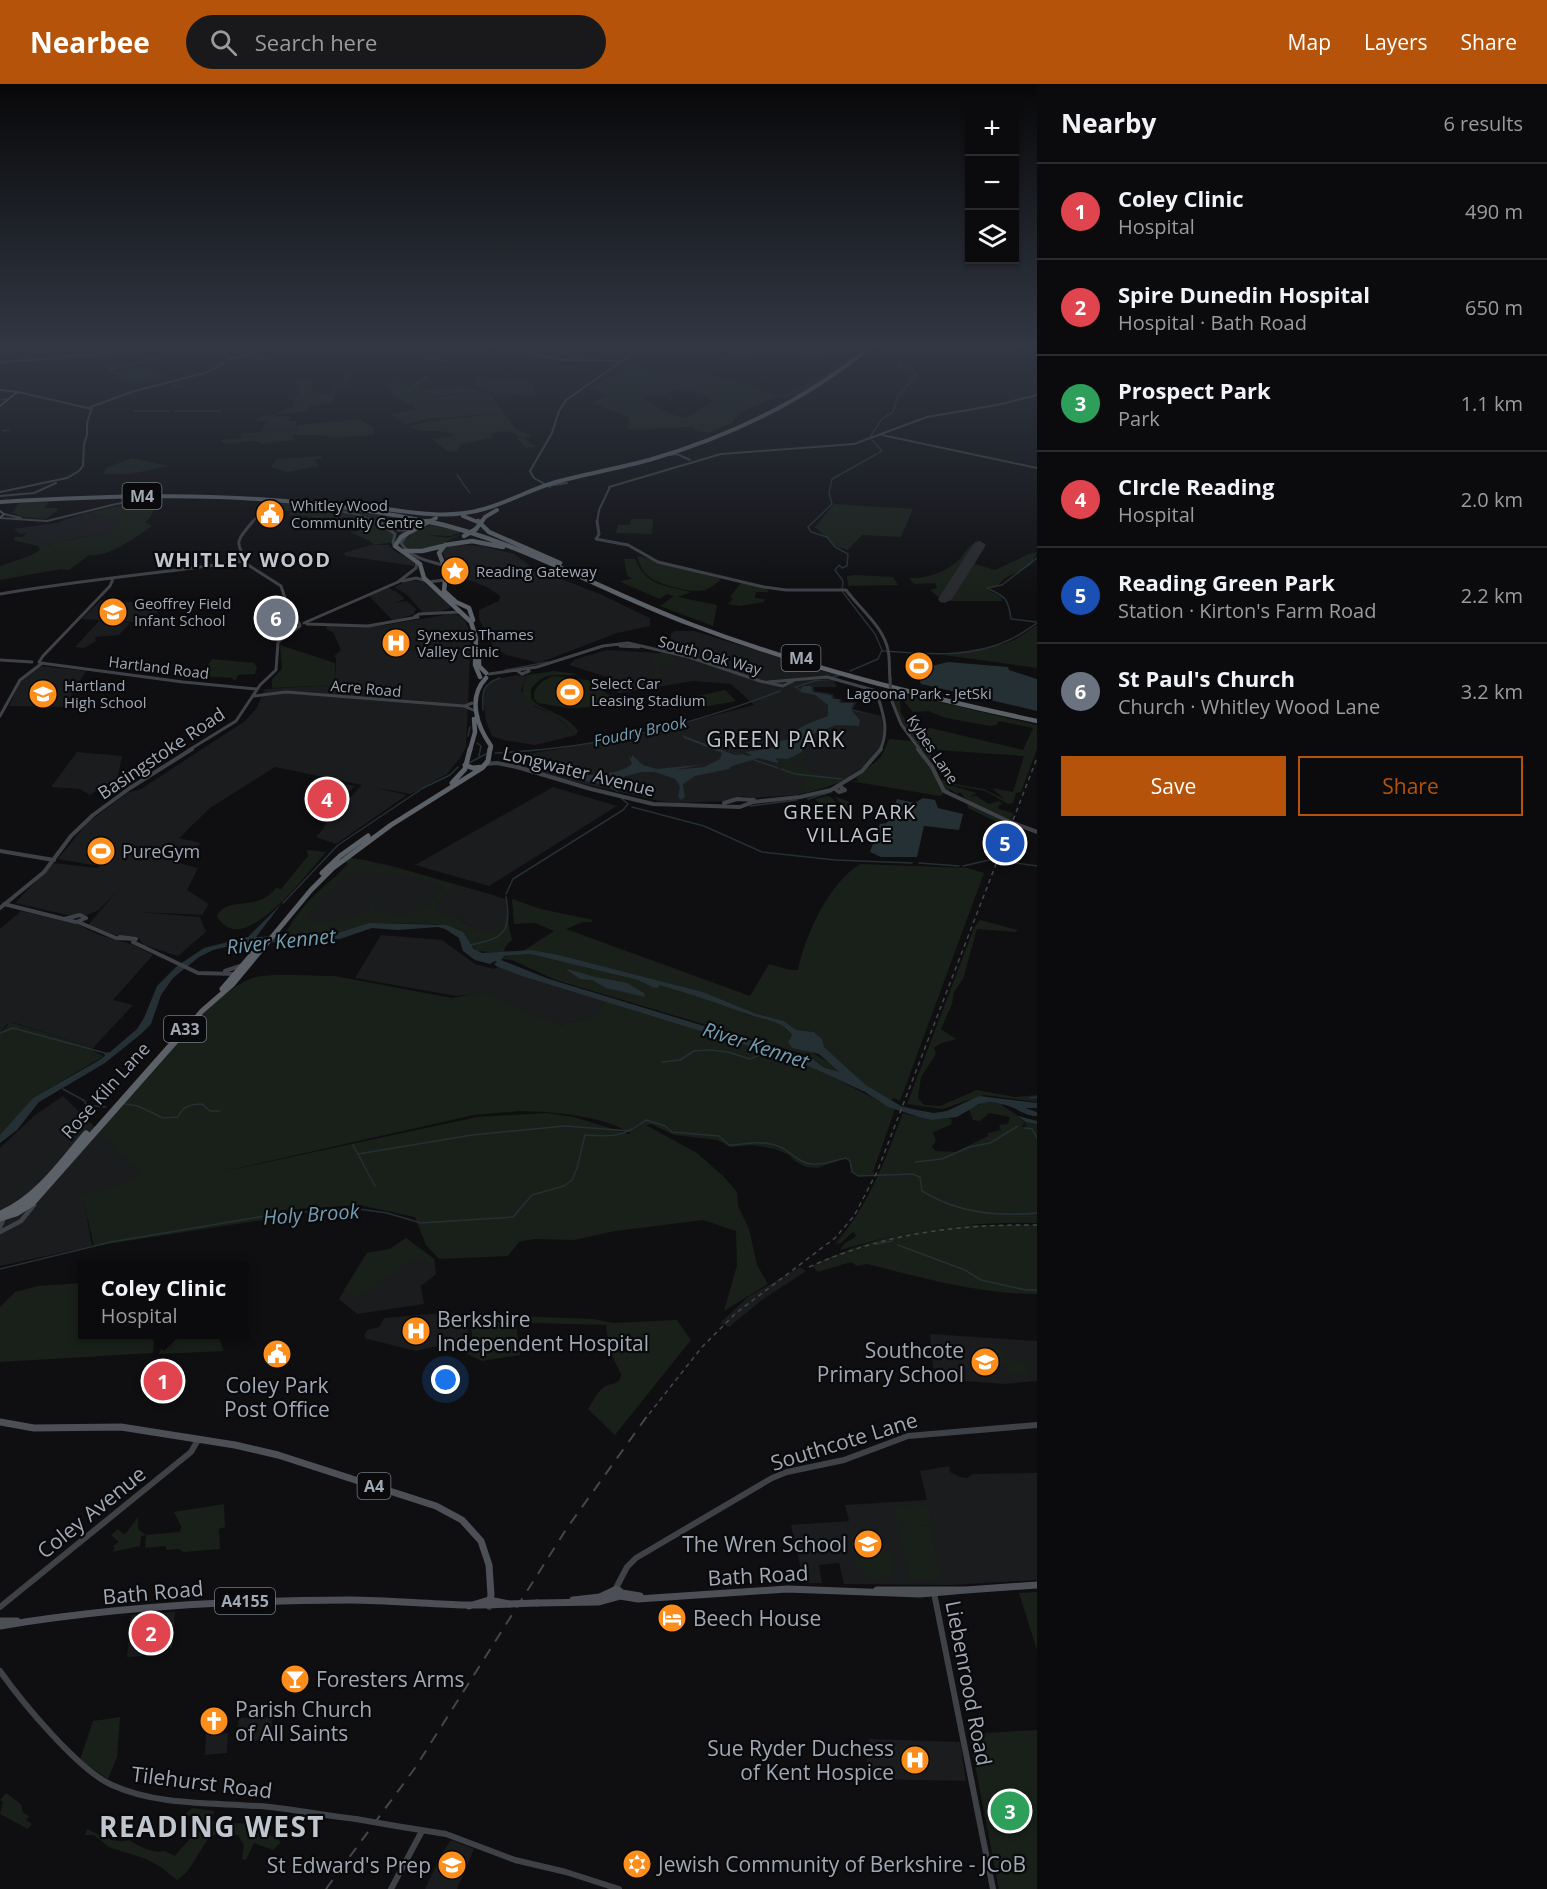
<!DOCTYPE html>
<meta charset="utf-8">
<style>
:root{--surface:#0b0b0d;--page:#19191b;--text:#f1f3f6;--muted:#9a9b9d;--line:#2b2b2e;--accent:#b45309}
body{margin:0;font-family:"Open Sans",sans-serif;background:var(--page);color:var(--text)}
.controls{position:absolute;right:18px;top:18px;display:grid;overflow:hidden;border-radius:0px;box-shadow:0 2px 4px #0004}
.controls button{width:54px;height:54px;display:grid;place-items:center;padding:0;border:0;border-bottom:2px solid var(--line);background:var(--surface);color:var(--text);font:30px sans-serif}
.you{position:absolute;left:446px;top:1296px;width:21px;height:21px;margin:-15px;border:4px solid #fff;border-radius:50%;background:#1a73e8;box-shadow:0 0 0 9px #1a73e833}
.badge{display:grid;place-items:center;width:39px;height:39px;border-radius:50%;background:var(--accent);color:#fff;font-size:20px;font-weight:700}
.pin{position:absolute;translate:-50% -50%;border:3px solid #fff;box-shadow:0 2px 6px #0006}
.popup{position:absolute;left:78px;top:1177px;width:171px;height:78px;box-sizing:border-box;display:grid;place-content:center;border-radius:0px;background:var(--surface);filter:drop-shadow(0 2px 4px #0005);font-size:20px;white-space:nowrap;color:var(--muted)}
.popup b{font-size:22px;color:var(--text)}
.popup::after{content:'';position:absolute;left:50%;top:100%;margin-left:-12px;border:12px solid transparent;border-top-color:var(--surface)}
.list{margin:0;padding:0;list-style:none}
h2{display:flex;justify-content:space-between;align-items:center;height:78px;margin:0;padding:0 24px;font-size:26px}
h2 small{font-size:20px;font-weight:400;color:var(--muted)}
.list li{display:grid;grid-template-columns:39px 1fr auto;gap:18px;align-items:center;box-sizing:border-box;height:96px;padding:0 24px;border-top:2px solid var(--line)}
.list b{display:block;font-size:22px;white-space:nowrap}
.list p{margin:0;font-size:20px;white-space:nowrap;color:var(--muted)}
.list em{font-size:20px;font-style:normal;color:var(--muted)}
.actions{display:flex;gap:12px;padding:18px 24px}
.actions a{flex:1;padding:14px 0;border:2px solid var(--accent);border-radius:0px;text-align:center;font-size:21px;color:var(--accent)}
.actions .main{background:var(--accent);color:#fff}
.icon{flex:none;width:33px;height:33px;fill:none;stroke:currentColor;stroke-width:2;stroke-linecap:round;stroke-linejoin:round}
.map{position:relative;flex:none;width:1037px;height:1805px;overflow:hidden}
header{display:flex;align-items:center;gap:36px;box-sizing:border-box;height:84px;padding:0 30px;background:var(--accent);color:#fff}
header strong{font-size:28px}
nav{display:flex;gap:33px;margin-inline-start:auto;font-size:21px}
.search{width:420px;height:54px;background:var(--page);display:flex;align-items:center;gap:15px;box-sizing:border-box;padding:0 21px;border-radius:33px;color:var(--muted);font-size:22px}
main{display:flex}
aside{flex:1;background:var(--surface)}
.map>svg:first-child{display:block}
.built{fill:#1b1c1e}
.green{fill:#192019;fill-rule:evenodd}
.water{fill:#253035;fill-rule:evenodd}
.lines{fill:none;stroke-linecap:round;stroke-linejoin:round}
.stream{stroke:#253035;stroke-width:1.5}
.river{stroke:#253035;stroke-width:3}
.runway{fill:#292a2e;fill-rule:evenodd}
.secondary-far4{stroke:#3e4146;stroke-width:2}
.secondary-far3{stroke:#3e4146;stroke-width:3}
.secondary-far2{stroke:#3e4146;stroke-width:4}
.secondary-far1{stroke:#3e4146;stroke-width:4.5}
.secondary{stroke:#3e4146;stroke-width:6}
.primary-far1{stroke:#4c4f55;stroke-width:2}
.primary{stroke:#4c4f55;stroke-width:7}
.highway-far3{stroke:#5c6167;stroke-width:4}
.highway-far2{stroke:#5c6167;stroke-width:4.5}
.highway-far1{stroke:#5c6167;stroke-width:5}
.highway{stroke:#5c6167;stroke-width:7}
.rail-far1{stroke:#43464b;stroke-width:1.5;stroke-dasharray:4.5 4;stroke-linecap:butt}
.rail{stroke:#43464b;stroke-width:2;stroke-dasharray:11 9;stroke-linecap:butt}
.secondary-bridge-far2{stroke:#3e4146;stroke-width:3}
.secondary-bridge-far1{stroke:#3e4146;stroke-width:4}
.secondary-bridge{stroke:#3e4146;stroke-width:6}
.primary-bridge{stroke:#4c4f55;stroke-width:7}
.highway-bridge-far1{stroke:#5c6167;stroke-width:4}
.highway-bridge{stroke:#5c6167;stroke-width:4.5}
.labels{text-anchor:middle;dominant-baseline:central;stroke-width:4.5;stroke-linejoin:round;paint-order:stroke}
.far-poi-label{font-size:15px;fill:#9fa8b3;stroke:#0a0a0c;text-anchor:start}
.far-street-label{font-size:15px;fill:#9fa8b3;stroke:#0a0a0c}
.shield{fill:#0a0a0c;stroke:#727981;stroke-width:1.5}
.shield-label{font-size:16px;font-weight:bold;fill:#9fa8b3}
.far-water-label{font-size:16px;font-style:italic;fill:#739eb1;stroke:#0a0a0c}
.street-label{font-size:18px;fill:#9fa8b3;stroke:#0a0a0c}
.poi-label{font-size:18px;fill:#9fa8b3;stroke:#0a0a0c;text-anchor:start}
.far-district-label{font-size:20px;font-weight:bold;letter-spacing:1.5px;fill:#c0c6ce;stroke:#0a0a0c}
.neighbourhood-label{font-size:20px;letter-spacing:1.5px;fill:#c0c6ce;stroke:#0a0a0c}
.water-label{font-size:20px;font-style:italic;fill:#739eb1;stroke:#0a0a0c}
.quarter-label{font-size:21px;letter-spacing:1.5px;fill:#c0c6ce;stroke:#0a0a0c}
.near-poi-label{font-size:21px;fill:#9fa8b3;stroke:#0a0a0c;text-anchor:start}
.near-street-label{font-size:21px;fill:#9fa8b3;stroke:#0a0a0c}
.near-district-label{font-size:28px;font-weight:bold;letter-spacing:1.5px;fill:#c0c6ce;stroke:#0a0a0c}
</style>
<header>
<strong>Nearbee</strong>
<div class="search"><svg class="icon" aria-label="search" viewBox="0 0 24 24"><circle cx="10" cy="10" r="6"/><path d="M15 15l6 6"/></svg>Search here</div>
<nav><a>Map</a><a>Layers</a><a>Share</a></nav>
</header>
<main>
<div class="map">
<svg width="1037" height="1805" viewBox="0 0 1037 1805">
<rect width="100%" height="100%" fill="#0f0f11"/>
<path class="built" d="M479 306 488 308 504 329 427 335 405 341 391 330 416 325 412 320 422 315 475 309Z
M275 331V333L291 332 288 337H296V347L260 348 267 338 254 337 261 332Z
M321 372 323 374 314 376 319 382 287 388 271 383 277 375Z
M86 429 113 433 120 438 115 447 99 454 84 452 67 457 49 456 55 459 48 462 22 453 27 449 20 450 14 445 56 439Z
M371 461H389L393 466 414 478V482L346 472 344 469Z
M457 461 482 462 514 470 536 486 519 493 538 486 600 510 650 534V542L617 549 539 579 507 571 494 564 479 535V526L499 517 500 512 487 503 472 497 452 493 443 469 446 464Z
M409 496 424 498 450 520V524L438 529H423L407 511 394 503Z
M388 504 397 508 405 515 394 519 407 517 416 525 414 530 393 537 368 511Z
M101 516 165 520 148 539 81 535Z
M451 530 459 531 465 536 471 552 466 663 460 674 447 690 411 710 372 703 407 711 336 760 316 753 324 744 326 738 362 701 275 683 210 724 179 754 201 759 192 767H189L179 779 198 784 187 806 209 820 202 831 139 828 200 833 206 848 178 872 144 861 137 853 118 852 88 841 117 807 99 826 87 831 72 832 15 819 53 779 98 784 99 782 58 775 87 739 127 709 141 705 245 637 256 625 265 605 335 601 336 574 334 572 341 566 333 548 326 545 327 542H379Z
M100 536 130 539 119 551 95 553 96 557 84 564 75 563Z
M674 547H694L840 592 834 597 837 603H814L815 607 833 610 835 615H841L843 618H857L853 625 881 632 884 648 880 662 863 683 847 694 828 703 796 711 753 714 744 712 725 717 680 719 660 717 508 683 527 670 660 648 696 636 754 621 731 600 693 597 620 609 612 605 616 596 569 581 576 575 607 566 660 569 671 561V550Z
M42 582 86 587 64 623 9 622 20 598 35 584Z
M516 591 526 592 521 607 535 623 555 631 576 651 535 661 504 656 492 652 486 637 483 612 485 602 493 596Z
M77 668 122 672 117 697 107 705 119 709 99 705 90 711 80 705 51 703Z
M337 699 355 702 334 724 306 720 317 709 320 710 325 704 330 705Z
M553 703 617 722 489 802 415 781Z
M353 774 388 781 505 815 508 837 493 851 470 842 454 832 329 842 293 839Z
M21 827 77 840 99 851 134 861 153 871 113 916 133 921 93 964 12 938 8 939 0 949V845Z
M381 851 442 856 475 880 494 885 497 883 606 917 597 932 560 941 483 909 456 912 355 894Z
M63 1012 142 1089 140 1094 83 1111 92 1162 0 1182V1064L35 1031Z
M406 1154 434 1175 436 1190 421 1202 424 1220 357 1230 339 1215 367 1169 390 1165Z
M800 1183 806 1187 762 1216 729 1243 720 1239 748 1213Z
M444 1229 467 1232 468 1250 466 1260 441 1264 437 1262 416 1267 367 1255 364 1252 367 1246 379 1243 384 1234Z
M930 1250 1037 1257V1297L1003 1300 950 1296 946 1290 933 1284Z
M949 1382 950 1388 960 1393 967 1394 972 1390 1037 1389V1496L951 1501 844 1500 839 1479 819 1481 822 1499H804L791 1441 849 1437 845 1421 927 1416 920 1387Z
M175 1528 172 1564 143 1567 142 1572 127 1573 131 1531Z
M272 1633 271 1656 236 1657 239 1634Z
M228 1649 227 1669 205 1671 206 1650Z
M869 1655 960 1658 966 1697 865 1695Z
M451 1756 474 1765 457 1805H425L442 1769Z"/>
<path class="green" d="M762 260H825L820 263 831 268 817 276 760 272 748 277 714 280 732 266 764 263Z
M860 261 868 264 803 310 780 314 779 312 747 325 737 331 733 338 710 349 696 347 692 343 627 346 630 334 593 319 607 311 589 304 609 292 622 290 629 283 660 286 671 290 696 288 741 299 780 312 820 294 861 265ZM675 306 699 308 714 317 686 334C672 332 658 324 645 316L644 312 653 309 661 312Z
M146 281 163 291 162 294C138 300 134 304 113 290Z
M349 289H352L346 297V301L336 303 333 318 310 322 307 328 273 330 292 323 296 312H300V309L297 310 296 304 299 303 294 297 309 296 314 298 312 303 315 310 330 309 334 302 344 301 342 296Z
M411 291 403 295 411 291 429 294 417 301 424 303 422 306C439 306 463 296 478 306L475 309 435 312 419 319 407 320 388 306 393 304 385 300 400 295 396 299 410 301 422 293Z
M480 294 531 297 537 312 490 308 474 301Z
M504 329 516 345 532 352 524 354 536 363 526 364 518 355 520 352 508 347 490 350 494 353 460 361 458 367 448 368 432 355 454 352C442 343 425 351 409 343L429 337Z
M360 335 374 344 373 351 329 354 326 351H291L296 356 262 360 255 357 225 360 220 356 273 351 241 353 242 349 293 347 296 349 297 341Z
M132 374 168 382 131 390H103L106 384Z
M24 418H47L49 420 45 422V424H57L58 426 46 435 23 433 12 429 18 420Z
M136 418 140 421H156L150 434 145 438 152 442C135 454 110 473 89 471L69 486 61 485 0 496V482C13 477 29 474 40 466L38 462 16 457 14 455 16 453H22L48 462 55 459 48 456C56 453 58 456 66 457 71 457 76 454 81 453 98 449 108 458 119 438L113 433 86 429Z
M277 418C301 422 386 428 395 454L392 458 374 461 370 457 349 448 358 447 362 441 349 440 346 442 340 440 341 438 309 435 308 432 289 431 291 427 263 425 268 419Z
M834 420 913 425 901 453 862 451 848 466 835 462 815 443Z
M316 422C332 421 405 432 415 442L409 446 400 445 360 431Z
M631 435H653L652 450 616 449 618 441H630Z
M433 440 462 448 450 452 428 451 447 454 463 450 434 463 410 467 402 458 411 451 409 449 425 441 428 443Z
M976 459H985L975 480 995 486 1029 470 1037 468 1031 481 1005 494 996 503 986 505 1001 513 1002 517H943L930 506 937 504 935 499 914 500 909 494C928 495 945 488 959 476 966 469 966 462 976 459Z
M640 472 721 495C716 500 711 504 705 506 692 510 655 500 646 490 641 485 640 479 637 473Z
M624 475H635C646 502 666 502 691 508L678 513 717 521 713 542 660 522 674 512 667 510 660 515 625 500 620 497 632 495 627 491Z
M855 491 893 493 898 501 848 502 847 492Z
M741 499 767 504 768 508H756L755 514 765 515 764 518 739 522 728 520 733 515 730 513Z
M1037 541V584L944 571 1004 560 1016 555Z
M280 561 335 579V601L272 604V595L282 585Z
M651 569 668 571 675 575 673 581 662 582 657 602 652 600 655 585Z
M212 575 254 579 257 583 255 590 238 591 235 597 232 594 201 592Z
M554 587 578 590C556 595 549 583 531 605V614C540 628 563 626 578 647L576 651C569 645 562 635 554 631 533 619 514 621 527 591Z
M553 592 588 596 616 616 612 619 602 617 596 623 569 624 538 619 534 615C533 603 542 596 553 592Z
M725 606 736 617 703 623 693 613Z
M892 607 1037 641V665L1021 708 1016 709 1013 719 1008 720 985 707 942 699 977 709 969 713 976 712 989 720 999 717 1002 720 998 722 999 725 1013 729 1011 739H999L968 724 967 721 970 720 960 708 957 710 950 705 948 708 942 706 943 710 940 712 850 697H858L856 694 881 673 889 655 911 657 929 681 897 633 892 613 900 617 901 629 913 647 909 639 1023 666 1033 644 999 637 996 641 990 642 946 634 928 627 913 628 902 615 892 610ZM938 666 1024 672 1013 708 992 704 1004 715 984 705 949 699 940 695 929 667Z
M806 667 809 668 805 670 806 674 793 679 823 691 826 695 843 697 807 709 801 705 805 697 804 695 780 691V689L783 688 780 685 785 680 775 676H789Z
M827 712 831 713 838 721 841 720 835 713C843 715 849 717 854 722L846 719 851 727 830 730 815 715Z
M307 766 326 768C309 787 253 862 226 842 222 839 219 837 217 832 228 811 257 829 276 804L281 805 308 772Z
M350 774 370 777 388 784 384 793 383 790C372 788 354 785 344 792 339 795 335 804 332 808L326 809 305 836C329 841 345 835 368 828L372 818 377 819 372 826C408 834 426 833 444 801L395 789 390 790 393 785 398 784 496 812 498 814 453 802 438 819 434 828 454 832 470 842 489 849 504 838H508L512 856 505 863 504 869 477 867 459 846 437 840 369 839 339 850 284 852C298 824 325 799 351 781L345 778Z
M860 780 967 784 984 789 900 1017 894 1014 891 1016 866 1001 824 963 822 955 814 948 795 946 784 937 757 930 703 908 559 871 523 867 554 847 535 839 514 840 512 815 541 825 593 836 591 838H583L566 845 750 912 769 880 790 886H798C805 851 829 799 860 780Z
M980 836 1018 846 1016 848 977 845 963 895 954 908 952 920 941 945 956 955 939 960 934 964 936 970 921 993 918 1014 924 1021 940 1022 977 1006 1015 1013 1037 1011V1018L984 1011 942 1025 907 1020 974 844Z
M530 870 638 896 652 903 659 901 700 911 748 931 780 939 792 951 789 956C809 968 821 971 839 988L823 983 810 972 556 896 512 876 503 875 502 873Z
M335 892 452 914 483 908 560 941 596 932 606 917 805 979 895 1025 873 1088 874 1090 858 1092 852 1088 850 1077 846 1074 818 1084 806 1083 795 1077 789 1071 775 1065 753 1061 730 1063 717 1056 674 1051 651 1040 646 1041 697 1069 724 1093 737 1108 738 1122 749 1145 757 1181 768 1200 724 1227 737 1181 736 1147 703 1136 615 1147 574 1156 534 1155 523 1157 519 1158 508 1172 439 1175 426 1161 415 1133 359 1121 279 1126 280 1129 276 1134 94 1162 82 1111 139 1094 138 1091 141 1089 98 1047C129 1011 214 903 256 893 274 889 314 892 335 892ZM520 1027C557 1028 598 1031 631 1049L629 1050 574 1033 547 1029 477 1033 212 1090 474 1031Z
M7 937 93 964 91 966 104 972 33 1014 0 1053V950L8 941Z
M985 1018 998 1019 1025 1038 1022 1043 1028 1042 1025 1040 1026 1038 1037 1040V1139C969 1137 906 1146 840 1166L844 1160 855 1153 856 1151 853 1148 841 1159 835 1160C869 1122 885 1076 903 1029L929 1036 949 1034 952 1036 951 1041 933 1048 936 1057 932 1063 936 1067 956 1068 988 1052V1049L1001 1046 999 1041 1008 1040 1010 1033 989 1029 980 1037 973 1036 969 1025Z
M971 1141H1037V1210C980 1210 922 1194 867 1180L857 1182 851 1178 818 1188 812 1182C861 1156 916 1145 971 1141Z
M406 1154 434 1175 435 1180 431 1183 424 1176 420 1179 415 1175 360 1212 355 1213 344 1206 367 1169 390 1165Z
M82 1199V1250L155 1251 153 1269 0 1278V1223L15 1208 38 1202Z
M513 1232 593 1235 613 1239 677 1236 691 1256 615 1351 588 1325C592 1319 597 1308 603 1304 611 1297 620 1303 621 1290L609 1266 606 1241 532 1239 513 1236Z
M470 1234 516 1241 520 1271 482 1277 465 1269 463 1264 473 1263Z
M186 1250 218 1251 224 1267 159 1270C163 1257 173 1254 186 1250Z
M995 1264 1005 1266 1006 1276 1028 1278V1291L1008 1290 1006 1280 997 1277Z
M224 1420 225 1443 219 1445 220 1465 183 1468 179 1465 166 1466V1462L145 1464 146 1451 141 1452 140 1462 112 1468 115 1464 113 1462 119 1458 111 1451 118 1445 123 1450 126 1449 138 1433V1445L146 1451 180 1448 181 1442 174 1428Z
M927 1421 933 1440H897L893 1422Z
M898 1441 930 1442 941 1495H909Z
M866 1465 887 1467 892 1471 895 1482 891 1492C874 1502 848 1489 857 1468Z
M1037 1508V1566L1019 1509Z
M120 1633 117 1673 108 1695 80 1676 93 1637Z
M1037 1646V1805H999L969 1650Z
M6 1709 21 1720 23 1729 29 1732 26 1736 32 1740 28 1745 0 1730 3 1718 0 1716Z
M192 1724 214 1727 212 1736 215 1738 253 1740 281 1758 273 1766 254 1759 246 1776 242 1775 244 1761 238 1751H212C199 1764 192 1788 177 1796L161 1783 146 1775 109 1763 94 1751H85L87 1745C99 1750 115 1761 129 1756 139 1762 152 1770 164 1767L175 1772C182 1761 203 1747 197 1733L184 1731Z"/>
<path class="water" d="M948 578 1008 583 1009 586 1037 595V627L921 600 917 587 920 585Z
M815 596H831L817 597 797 603 800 606 803 602H811L813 608 831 611 833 615H839L840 619H854L851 625 879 633 851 626 860 636 859 642 836 641 810 651 811 655 806 661 808 649H806L802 668 788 675 775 674 779 678 777 679 759 674 732 682 729 685 695 692 683 700 685 713 681 716 678 713 680 702 675 695 655 688H642L610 696 619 709 608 702 576 695 546 683C561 682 582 692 592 691 604 689 622 689 632 680L629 672 632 674V671L643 681 657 685 706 680 674 686 704 683 720 675 722 669 684 654 682 651 735 671H742L727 666 749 672 752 671 745 668 772 664 779 652 778 658 788 655 789 650 807 640 828 632V621L815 611 801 608 795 603 790 604Z
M923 714 935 716 938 724 963 730 959 746 924 742 917 773H881L870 768 880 740 887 739 897 715 915 719Z
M282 819 256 853 335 850 369 839 447 841 463 848 474 865 482 869 531 866 559 871 703 908 757 930 784 937 796 946 814 948 822 955 824 963 866 1001 901 1022 917 1026 934 1029 947 1027 979 1012 1037 1019V1024H1025L1037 1028V1032C1023 1032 1014 1021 1000 1020L1018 1032 1037 1037V1040L1026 1038 998 1019 989 1018 979 1020 957 1033 931 1036 922 1034 888 1023 865 1008 798 977 522 892 498 883 494 880 497 878 495 877 490 880 475 876 463 867 459 854 445 845 438 843 398 846 372 844 340 855 239 860 213 866 199 873 173 894 161 911 151 940 141 950 105 979 39 1018 17 1046 0 1059V1051L33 1014 96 978 105 972 104 969 110 968 137 945 144 934 157 902 177 882 204 864 248 853ZM530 870 638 896 652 903 658 904 659 901C692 910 719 920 750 931 767 937 781 936 792 951L788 958 792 964 819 970 839 988 823 983 813 975 549 895 501 876 504 872Z
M568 885 595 893 627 899 644 909 645 913 606 904 592 896 580 895 567 886Z"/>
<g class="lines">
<path class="stream" d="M168 260 186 267 175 271
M0 262 13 260
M94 273 114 289
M255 273 280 279
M422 273 448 277
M0 279 101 272 116 268 129 260
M110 286 156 274
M423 296 426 293
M173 301 179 303
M414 301 420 298
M0 316 6 315
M134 327H170
M174 327H221
M3 347 9 346
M870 353 882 335 893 328 898 311 916 292 913 287 899 280V269L908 260
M457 391 461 396
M461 397 470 409
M1036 538 1011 535C1008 514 1006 513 987 504L1002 501 1037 474
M883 567C924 570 970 575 1009 556 1019 552 1028 545 1037 539
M505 586 548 578
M850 587 878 575 882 566 875 550 842 507 843 497 835 486 839 481 842 484 847 482 848 470 835 463 827 453 811 448 808 443 832 420 829 409 832 395 882 367 872 356
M833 593 839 591
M483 626C482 608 482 600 500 594
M468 652 470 643
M477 659 481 662 479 672
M495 669C591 665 690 642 780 607
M754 676 778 684
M469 679 486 670
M781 685 795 690 842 695
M808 715 831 708
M750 722 797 716
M632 723 704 742 762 768 835 776 912 779
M1003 777 1037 782
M919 779 959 782
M963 782 994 775
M506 810 513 795 623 726 628 720 621 714
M283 819 338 761 423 704 450 691 458 683
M469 861C504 855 512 848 506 813
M0 949 13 944 105 969
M662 978 680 976 694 967 710 966 728 968 750 975 762 970 764 966
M63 1005 85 1017 86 1021 106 1023
M1030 1014 1037 1013
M125 1020 138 1022 163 1034 178 1033C183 1022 191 1020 202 1020L210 1027H220
M1025 1044 1032 1045 1037 1054
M353 1061 375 1102
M358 1070 472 1051 565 1042 630 1047
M915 1078 942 1075 969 1063 990 1059 1018 1042
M877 1160 892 1157
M898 1161 965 1186 981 1196 1026 1206H1037
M0 1185 111 1158 271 1131 352 1124 387 1129 421 1139 513 1133 532 1111 564 1102 572 1096 577 1084 585 1051C613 1053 623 1053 646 1036L665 1042 672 1048 719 1052 729 1061C745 1061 754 1056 771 1060 786 1063 789 1070 800 1076 814 1085 831 1077 846 1074L850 1077 852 1088 858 1092 912 1090 920 1093 922 1107C956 1128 998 1133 1037 1129"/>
<path class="river" d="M82 272 114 268 122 261
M0 278 62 274 125 260"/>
<path class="runway" d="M980 457 986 461 952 515 945 519 940 518 938 515 975 458Z"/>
<path class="secondary-far4" d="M481 260 564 276 623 277
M18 308 92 325
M91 323 131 308 208 288 231 275 280 260
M87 351V339L91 326
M882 351 1037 384
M671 371 677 370 690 376
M547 402 567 399
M550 403 534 394 530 387 552 349 559 327 566 316 646 260
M609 403 721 370 854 360 927 333 997 321 1037 311
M0 408 67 394 79 387 83 382 84 360 87 351
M0 412 34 409 56 399
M303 421 356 430 379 439
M4 430 21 434
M0 434 47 437 116 420 152 414
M252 439 268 417
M597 439 599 426 610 403"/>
<path class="secondary-far3" d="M375 437 399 446H412
M597 437 599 450 596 455 628 461 658 478 764 503 786 506H846C860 525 883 542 888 566 890 575 889 585 890 595
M387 444 395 450 393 459 396 463
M403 450 406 452 401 459C411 474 427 477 443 481
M245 473C232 456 242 452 253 437
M242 477 281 502 286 517 300 541
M402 497 416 494 427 497
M428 498 445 496
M0 510C81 496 163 489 244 477L248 475 241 473 233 478
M414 533 419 530 460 528
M304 539 398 498 416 484 417 477
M307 540 368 542 418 533
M620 562 639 563
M0 576 32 578
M41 579 183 598 257 605
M516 586 522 590 529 587
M489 590 537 583 603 562 628 559 689 573 760 597 783 602 793 597
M768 598 827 593 880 608 878 613C884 632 889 647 880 666
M254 612 286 608 464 622 473 626
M891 615 901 640 920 666
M465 622 472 619
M0 632 20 596 41 580 39 578 43 572 110 502 113 495
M189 666 236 637 260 601 276 586 278 558 300 542"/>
<path class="secondary-far2" d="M918 665 932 683 944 707 1010 738
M486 680 497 679 517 683 591 705 653 720 740 723 753 718 800 713 831 706 862 687 881 665
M834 704 839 708 845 706 839 702
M724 719 737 715 754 716
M1016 740 1037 748
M0 767 54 776
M4 820 64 835
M0 824 44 788 71 752 93 731 130 704 192 665
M80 831 86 834 76 838 64 835Z
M78 838 116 854 136 855
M120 853 136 855
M133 858 198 889 236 890
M225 887 240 882"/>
<path class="secondary-far1" d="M0 1143 4 1134
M0 1148 21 1137 34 1121"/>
<path class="secondary" d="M616 1504 627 1483 636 1474 772 1394 787 1388 844 1376 908 1352 1037 1341
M934 1509 993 1805
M0 1523 191 1368 198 1356
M0 1587C22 1618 78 1686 112 1701 160 1723 218 1718 270 1723 299 1726 327 1732 356 1735
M396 1742 446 1750 515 1776 566 1788 619 1805
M391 1805 422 1747"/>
<path class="primary-far1" d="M0 306 18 308
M0 322 16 309
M0 427 4 430 0 434"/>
<path class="primary" d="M0 1338 34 1344 121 1343 235 1361 278 1371 436 1422 462 1436 481 1457 489 1481 491 1511 489 1522
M877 1506H966L1037 1501
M622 1509 640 1512
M573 1516 600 1513 617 1505 622 1509
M537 1519 598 1518 620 1512 638 1515 787 1505 920 1510 966 1506
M469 1522 489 1516 509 1520
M0 1537H17
M0 1542C115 1523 233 1516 350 1516 403 1516 455 1524 509 1520"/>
<path class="highway-far3" d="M0 418C148 409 288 407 434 439
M380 424C414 429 450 435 484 425 509 418 531 405 556 398 587 390 618 384 649 376 732 352 808 315 874 260
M463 432 480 439
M481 439 485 433 497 426"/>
<path class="highway-far2" d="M427 437C520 457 602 507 690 540 803 583 920 612 1037 637
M478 437 489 448 560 479
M424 440 401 453 395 462 420 480 424 494 471 538 476 554 475 581 480 593
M476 445 482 437
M445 461 439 469 446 487 444 507 456 518 469 524 473 536
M445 461 472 457 503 463
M403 467H422L443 462
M479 572V582L486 589
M486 594C467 614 477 642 491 662L490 666
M470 666 475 648 474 635"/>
<path class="highway-far1" d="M465 681 473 684 483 683
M452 699 465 685 470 665
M322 789 340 772 368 752
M222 905 253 869
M175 958 202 927 233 900 311 806 333 784 391 741 482 684 488 677 490 665"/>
<path class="highway" d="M3 1129C39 1112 61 1079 86 1050
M0 1134 16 1129 32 1119 176 956"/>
<path class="rail-far1" d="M809 1183C882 1150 957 1140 1037 1141
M649 1330 702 1263 736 1229 835 1154 854 1132 877 1088 1037 674"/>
<path class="rail" d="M326 1805 415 1684 567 1444 650 1328"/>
<path class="secondary-bridge-far2" d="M890 595 891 615"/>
<path class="secondary-bridge-far1" d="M1010 738 1016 740"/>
<path class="secondary-bridge" d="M356 1735 396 1742"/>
<path class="primary-bridge" d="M509 1520 537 1519"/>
<path class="highway-bridge-far1" d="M427 439 436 434"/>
<path class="highway-bridge" d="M424 440 430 437
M464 452 476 445"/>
</g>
<linearGradient id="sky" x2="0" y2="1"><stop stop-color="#080809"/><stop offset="0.51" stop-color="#313743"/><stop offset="1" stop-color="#313743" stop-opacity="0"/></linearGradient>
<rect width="1037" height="513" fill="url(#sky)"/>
<defs>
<g id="civic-disc" transform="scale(1.5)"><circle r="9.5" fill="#fd8e1b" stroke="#0a0a0c"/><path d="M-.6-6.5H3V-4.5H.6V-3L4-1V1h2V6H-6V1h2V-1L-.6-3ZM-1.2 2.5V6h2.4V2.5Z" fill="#fff"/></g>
<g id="sight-disc" transform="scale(1.5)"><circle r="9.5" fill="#fd8e1b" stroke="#0a0a0c"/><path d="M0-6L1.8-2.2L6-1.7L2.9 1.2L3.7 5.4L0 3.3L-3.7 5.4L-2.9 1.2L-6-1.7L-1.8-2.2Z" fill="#fff"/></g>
<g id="school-disc" transform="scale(1.5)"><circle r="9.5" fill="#fd8e1b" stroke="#0a0a0c"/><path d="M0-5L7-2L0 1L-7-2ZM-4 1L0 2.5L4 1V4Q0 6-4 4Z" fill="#fff"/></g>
<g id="hospital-disc" transform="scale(1.5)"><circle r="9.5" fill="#fd8e1b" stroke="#0a0a0c"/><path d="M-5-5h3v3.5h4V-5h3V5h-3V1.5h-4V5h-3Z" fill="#fff"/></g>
<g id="stadium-disc" transform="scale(1.5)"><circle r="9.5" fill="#fd8e1b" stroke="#0a0a0c"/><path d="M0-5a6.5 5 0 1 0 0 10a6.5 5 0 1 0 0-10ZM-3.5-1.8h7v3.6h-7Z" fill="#fff"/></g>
<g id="hotel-disc" transform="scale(1.5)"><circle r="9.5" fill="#fd8e1b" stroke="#0a0a0c"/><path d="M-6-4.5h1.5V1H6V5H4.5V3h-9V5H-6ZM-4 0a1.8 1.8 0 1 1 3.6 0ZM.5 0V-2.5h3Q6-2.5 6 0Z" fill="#fff"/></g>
<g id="bar-disc" transform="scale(1.5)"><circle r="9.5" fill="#fd8e1b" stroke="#0a0a0c"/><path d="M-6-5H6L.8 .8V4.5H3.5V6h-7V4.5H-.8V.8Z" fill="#fff"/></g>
<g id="church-disc" transform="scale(1.5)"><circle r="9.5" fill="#fd8e1b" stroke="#0a0a0c"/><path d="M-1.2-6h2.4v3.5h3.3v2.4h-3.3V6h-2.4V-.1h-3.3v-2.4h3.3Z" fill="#fff"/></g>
<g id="synagogue-disc" transform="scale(1.5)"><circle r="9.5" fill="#fd8e1b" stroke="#0a0a0c"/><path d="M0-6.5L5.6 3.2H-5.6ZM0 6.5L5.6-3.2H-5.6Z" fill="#fff"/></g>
</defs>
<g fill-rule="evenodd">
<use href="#civic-disc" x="270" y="430"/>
<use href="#sight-disc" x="455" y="487"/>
<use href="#school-disc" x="113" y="528"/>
<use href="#hospital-disc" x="396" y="559"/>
<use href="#stadium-disc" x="919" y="582"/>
<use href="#stadium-disc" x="570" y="608"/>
<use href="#school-disc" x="43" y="610"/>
<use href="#stadium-disc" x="101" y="767"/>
<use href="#hospital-disc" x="416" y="1247"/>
<use href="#civic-disc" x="277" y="1270"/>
<use href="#school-disc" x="985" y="1278"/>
<use href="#school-disc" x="868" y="1460"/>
<use href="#hotel-disc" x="672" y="1534"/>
<use href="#bar-disc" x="295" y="1595"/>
<use href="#church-disc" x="214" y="1637"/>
<use href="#hospital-disc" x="915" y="1676"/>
<use href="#synagogue-disc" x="637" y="1780"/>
<use href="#school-disc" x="452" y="1781"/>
</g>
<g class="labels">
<g class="far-poi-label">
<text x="291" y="421">Whitley Wood<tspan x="291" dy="17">Community Centre</tspan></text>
<text x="476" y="487">Reading Gateway</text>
<text x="134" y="519">Geoffrey Field<tspan x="134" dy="17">Infant School</tspan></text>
<text x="417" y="550">Synexus Thames<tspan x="417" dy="17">Valley Clinic</tspan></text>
<text x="591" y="599">Select Car<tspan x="591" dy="17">Leasing Stadium</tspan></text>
<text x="64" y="601">Hartland<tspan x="64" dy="17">High School</tspan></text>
<text x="919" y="609" text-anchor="middle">Lagoona Park - JetSki</text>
</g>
<g class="far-street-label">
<text transform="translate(710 571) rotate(16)">South Oak Way</text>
<text transform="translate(159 583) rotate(7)">Hartland Road</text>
<text transform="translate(366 604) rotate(5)">Acre Road</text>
<text transform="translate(933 665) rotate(56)">Kybes Lane</text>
</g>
<g class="shield">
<rect x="122.5" y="399" width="39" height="26" rx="4.5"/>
<rect x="781.5" y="561" width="39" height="26" rx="4.5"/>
<rect x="164" y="932" width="42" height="26" rx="4.5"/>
<rect x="357.5" y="1389" width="33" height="26" rx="4.5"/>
<rect x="215" y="1504" width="60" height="26" rx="4.5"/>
</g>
<g class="shield-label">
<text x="142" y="412">M4</text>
<text x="801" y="574">M4</text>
<text x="185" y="945">A33</text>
<text x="374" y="1402">A4</text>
<text x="245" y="1517">A4155</text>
</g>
<g class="far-water-label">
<text transform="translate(640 647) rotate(-12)">Foudry Brook</text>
</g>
<g class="street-label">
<text transform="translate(161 669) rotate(-34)">Basingstoke Road</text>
<text transform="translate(579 687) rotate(14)">Longwater Avenue</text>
<text transform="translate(105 1006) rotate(-48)">Rose Kiln Lane</text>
</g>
<g class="poi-label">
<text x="122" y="767">PureGym</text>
</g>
<g class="far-district-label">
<text x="243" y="475">WHITLEY WOOD</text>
</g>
<g class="neighbourhood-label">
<text x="850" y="727">GREEN PARK<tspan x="850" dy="23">VILLAGE</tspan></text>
</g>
<g class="water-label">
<text transform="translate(281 857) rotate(-6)">River Kennet</text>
<text transform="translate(756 961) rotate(18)">River Kennet</text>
<text transform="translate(311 1130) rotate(-4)">Holy Brook</text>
</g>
<g class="quarter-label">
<text x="776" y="655">GREEN PARK</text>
</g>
<g class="near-poi-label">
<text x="437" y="1235">Berkshire<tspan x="437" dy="24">Independent Hospital</tspan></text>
<text x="964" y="1266" text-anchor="end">Southcote<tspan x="964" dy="24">Primary School</tspan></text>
<text x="277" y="1301" text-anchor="middle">Coley Park<tspan x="277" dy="24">Post Office</tspan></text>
<text x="847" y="1460" text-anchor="end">The Wren School</text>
<text x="693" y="1534">Beech House</text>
<text x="316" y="1595">Foresters Arms</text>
<text x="235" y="1625">Parish Church<tspan x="235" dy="24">of All Saints</tspan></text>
<text x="894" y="1664" text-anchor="end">Sue Ryder Duchess<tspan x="894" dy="24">of Kent Hospice</tspan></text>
<text x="658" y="1780">Jewish Community of Berkshire - JCoB</text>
<text x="431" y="1781" text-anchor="end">St Edward's Prep</text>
</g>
<g class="near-street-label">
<text transform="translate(844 1357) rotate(-17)">Southcote Lane</text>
<text transform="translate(91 1428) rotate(-39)">Coley Avenue</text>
<text transform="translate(758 1491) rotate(-3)">Bath Road</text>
<text transform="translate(153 1508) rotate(-5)">Bath Road</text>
<text transform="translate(969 1599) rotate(79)">Liebenrood Road</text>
<text transform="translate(202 1698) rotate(7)">Tilehurst Road</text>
</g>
<g class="near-district-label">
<text x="212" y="1742">READING WEST</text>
</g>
</g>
</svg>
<div class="controls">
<button>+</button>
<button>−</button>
<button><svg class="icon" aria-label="layers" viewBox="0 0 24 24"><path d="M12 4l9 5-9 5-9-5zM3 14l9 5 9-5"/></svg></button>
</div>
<div class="you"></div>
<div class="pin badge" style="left:163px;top:1297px;background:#e0444e">1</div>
<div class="popup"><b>Coley Clinic</b>Hospital</div>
<div class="pin badge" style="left:151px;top:1549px;background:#e0444e">2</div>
<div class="pin badge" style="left:1010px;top:1727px;background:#2e9e5b">3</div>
<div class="pin badge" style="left:327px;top:715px;background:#e0444e">4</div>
<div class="pin badge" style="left:1005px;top:759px;background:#1a4fb4">5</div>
<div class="pin badge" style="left:276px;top:534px;background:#6b7280">6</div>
</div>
<aside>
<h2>Nearby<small>6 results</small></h2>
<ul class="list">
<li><span class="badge" style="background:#e0444e">1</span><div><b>Coley Clinic</b><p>Hospital</p></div><em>490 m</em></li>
<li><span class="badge" style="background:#e0444e">2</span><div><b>Spire Dunedin Hospital</b><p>Hospital · Bath Road</p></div><em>650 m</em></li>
<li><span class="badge" style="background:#2e9e5b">3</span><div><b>Prospect Park</b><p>Park</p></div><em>1.1 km</em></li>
<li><span class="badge" style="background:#e0444e">4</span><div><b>CIrcle Reading</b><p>Hospital</p></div><em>2.0 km</em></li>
<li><span class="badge" style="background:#1a4fb4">5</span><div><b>Reading Green Park</b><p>Station · Kirton's Farm Road</p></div><em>2.2 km</em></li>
<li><span class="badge" style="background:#6b7280">6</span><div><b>St Paul's Church</b><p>Church · Whitley Wood Lane</p></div><em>3.2 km</em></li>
</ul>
<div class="actions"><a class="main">Save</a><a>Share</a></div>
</aside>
</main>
